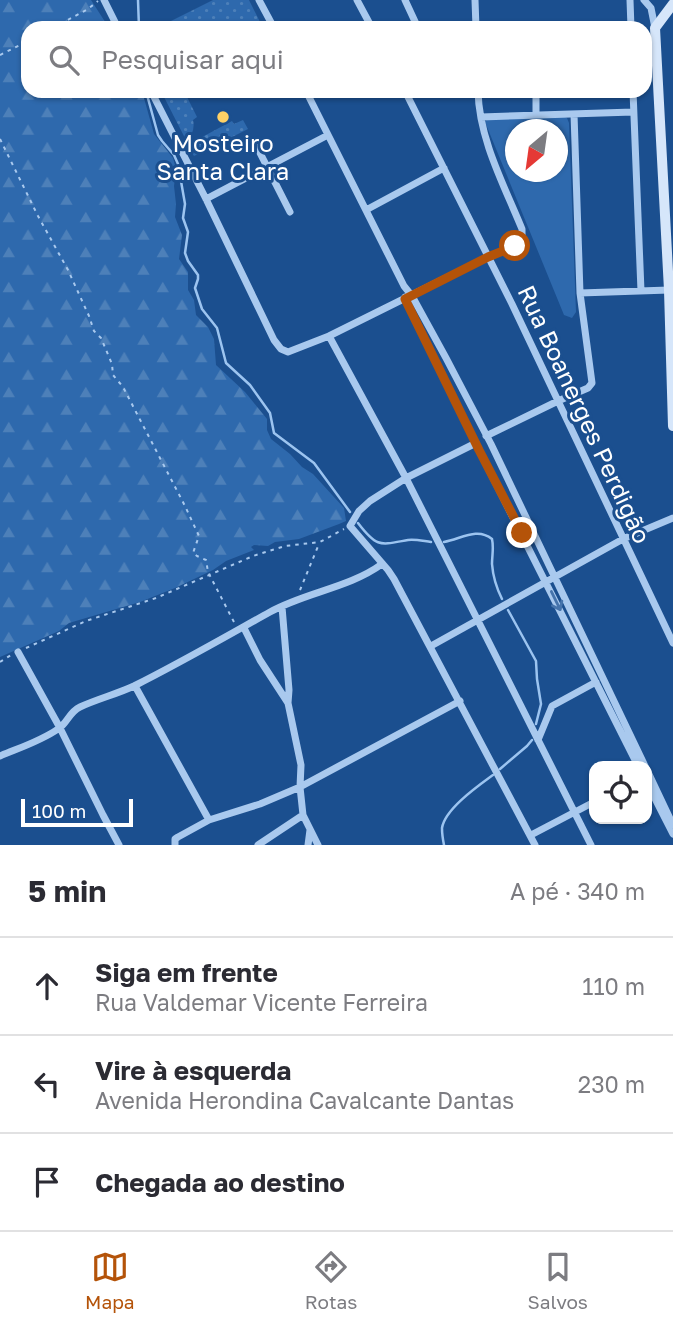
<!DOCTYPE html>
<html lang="pt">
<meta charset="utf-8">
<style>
:root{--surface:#fff;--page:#f7f7f7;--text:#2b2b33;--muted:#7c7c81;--line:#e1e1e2;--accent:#b45309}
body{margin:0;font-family:"Golos Text",sans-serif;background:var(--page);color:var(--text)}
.controls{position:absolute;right:21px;bottom:21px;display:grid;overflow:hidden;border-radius:14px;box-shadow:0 2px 5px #0004}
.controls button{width:63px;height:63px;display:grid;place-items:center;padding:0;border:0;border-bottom:2px solid var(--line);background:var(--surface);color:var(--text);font:35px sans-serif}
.compass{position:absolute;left:505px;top:119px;width:63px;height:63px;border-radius:50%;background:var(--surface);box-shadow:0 2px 5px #0004;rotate:209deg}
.scale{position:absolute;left:21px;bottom:18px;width:112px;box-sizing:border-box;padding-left:7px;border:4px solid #fff;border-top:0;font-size:19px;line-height:24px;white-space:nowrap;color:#fff;-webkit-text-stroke:5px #1b4f8f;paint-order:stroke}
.stop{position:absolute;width:21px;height:21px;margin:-16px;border:5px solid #b45309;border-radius:50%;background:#fff}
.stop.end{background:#b45309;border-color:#fff;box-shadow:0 2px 7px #0008}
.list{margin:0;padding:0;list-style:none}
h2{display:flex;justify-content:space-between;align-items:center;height:91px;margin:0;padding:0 28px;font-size:30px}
h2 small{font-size:23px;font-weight:400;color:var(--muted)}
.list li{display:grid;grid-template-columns:46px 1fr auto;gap:21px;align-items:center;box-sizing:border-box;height:98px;padding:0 28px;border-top:2px solid var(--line)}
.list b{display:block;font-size:26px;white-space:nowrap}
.list p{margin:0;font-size:23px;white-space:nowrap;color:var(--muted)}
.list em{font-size:23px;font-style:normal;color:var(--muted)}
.icon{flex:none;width:38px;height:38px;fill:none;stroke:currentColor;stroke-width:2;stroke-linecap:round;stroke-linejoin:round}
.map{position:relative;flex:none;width:673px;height:845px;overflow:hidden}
.search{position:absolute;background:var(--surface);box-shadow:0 2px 5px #0004;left:21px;right:21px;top:21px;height:77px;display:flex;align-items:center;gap:18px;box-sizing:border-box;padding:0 24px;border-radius:21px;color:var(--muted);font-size:26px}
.sheet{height:385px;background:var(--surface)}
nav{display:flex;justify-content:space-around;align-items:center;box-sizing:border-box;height:98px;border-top:2px solid var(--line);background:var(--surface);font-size:19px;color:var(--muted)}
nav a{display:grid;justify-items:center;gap:4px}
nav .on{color:var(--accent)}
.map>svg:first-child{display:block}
.grass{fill:url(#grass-dots)}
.forest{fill:url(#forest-firs)}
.green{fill:#2e69ad;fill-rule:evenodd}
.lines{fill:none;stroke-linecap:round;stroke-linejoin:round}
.stream{stroke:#9cc4f0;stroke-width:2.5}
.path{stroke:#a9c9ee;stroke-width:2;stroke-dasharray:3.5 5;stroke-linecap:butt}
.street{stroke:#a9c9ee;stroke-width:7}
.secondary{stroke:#d6e6fa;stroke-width:10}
.oneway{stroke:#4674ac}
.route{stroke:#b45309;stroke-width:9}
.poi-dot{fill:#ffd166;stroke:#1b4f8f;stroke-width:2.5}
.labels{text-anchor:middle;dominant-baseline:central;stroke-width:6;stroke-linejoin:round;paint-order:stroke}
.poi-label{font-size:24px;fill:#fff;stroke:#1b4f8f}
.street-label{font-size:24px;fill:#fff;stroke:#1b4f8f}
</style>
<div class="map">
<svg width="673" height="845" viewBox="0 0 673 845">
<defs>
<pattern id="grass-dots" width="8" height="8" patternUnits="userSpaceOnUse" patternTransform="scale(1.75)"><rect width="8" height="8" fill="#2e69ad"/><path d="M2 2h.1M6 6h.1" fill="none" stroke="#4d80b9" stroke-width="1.8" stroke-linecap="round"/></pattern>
<pattern id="forest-firs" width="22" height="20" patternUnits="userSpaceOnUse" patternTransform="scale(1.75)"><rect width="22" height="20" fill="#2e69ad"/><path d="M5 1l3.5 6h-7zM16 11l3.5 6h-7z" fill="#4d80b9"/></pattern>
</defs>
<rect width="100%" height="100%" fill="#1b4f8f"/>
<path class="grass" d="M213 0H249L263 28H157Z
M170 91H184L197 117 193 120C195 128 192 135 187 142L164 97 171 94Z
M243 120 248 129 194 156 190 150 194 147 191 143 232 121 234 124Z"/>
<path class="forest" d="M0 0H91L109 28H28V91H142L154 134 173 158 176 169 174 186 176 204 175 217 182 235 179 259 188 272V290L194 300 196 315 208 327 214 339 216 365 245 392 267 419V430L271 439 290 454 302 467 313 474 344 508 346 521 339 524 299 539 275 542 268 546 254 545 251 547 254 550 226 561 213 570 175 588 140 602 69 623 59 631 0 657Z"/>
<path class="green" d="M565 117 567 118 569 123 576 312 572 318 564 315 485 122 487 119ZM516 130H558V172H516Z"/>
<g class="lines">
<path class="stream" d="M138 0 139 28
M146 91 158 135 162 141 174 155 178 164 185 204 183 218 188 232 185 253 188 261 198 275V279L195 288 202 309 217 328 226 363 250 385 270 413 274 433 314 463 350 512
M358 523C377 548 380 545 408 540 415 539 423 541 431 542
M444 542C461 539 477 527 492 539 494 548 492 555 492 564 493 577 496 587 502 599
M508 610 536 661 537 679 541 704 536 724
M500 769 527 746 532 740
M444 845C443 840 442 833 442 828 445 809 478 786 493 775"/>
<path class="path" d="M53 28 88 9 98 1
M0 55 28 41
M0 139 38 216 68 270 89 316 94 331 101 338 112 364 113 375 123 387 185 506 199 536 193 553 197 556 206 560 208 572 235 624
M300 590 319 544
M26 648 86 621 156 598 253 556 285 546 320 542 344 529
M0 662 11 655"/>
<path class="street" d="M104 0 118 28
M259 0 274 28
M357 0 372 28
M405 0 418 28
M475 0 476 28
M630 0 631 28
M644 0 651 8 655 28
M151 91 206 199 274 340 281 349 288 352 329 336 488 257 515 246 522 238V229C504 185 479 139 478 91
M306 91 404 286 412 296 446 358 491 444 645 766
M405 91 512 304 673 643
M536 91V114
M633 91 641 291
M481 117 633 112
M255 143 290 212
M206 199 328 135
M366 210 444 168
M580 293 669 290
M405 297 415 319 479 450 638 766
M329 336 406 478 591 845
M486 436 558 401 588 388 592 383 580 293 574 114
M476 443 406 478 370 501 359 511 350 526 388 570 394 579 535 845
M282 607 289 690 288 703
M244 628 260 660 288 703 301 765 300 787 303 815 318 845
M431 646 623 539 673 518
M18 652 60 728 103 815 119 845
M135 686 209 820
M538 740 552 706 596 682
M0 756C19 748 41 741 58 729 67 724 69 712 80 707 97 699 117 694 134 686 180 663 225 637 270 612 306 592 349 588 382 564
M647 770 673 825
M647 783 673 834
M531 835 594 802
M175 845V839L178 837 209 820 260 804 300 787 460 701
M258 845 303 815
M308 845 310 830"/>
<path class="secondary" d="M673 4 655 28 669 290 673 426"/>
</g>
<defs><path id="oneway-shaft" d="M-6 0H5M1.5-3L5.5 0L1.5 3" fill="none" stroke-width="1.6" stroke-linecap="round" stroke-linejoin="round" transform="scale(1.75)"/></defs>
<use class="oneway" href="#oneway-shaft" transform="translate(556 601) rotate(64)"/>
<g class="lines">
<path class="route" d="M515 246 488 257 405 299 479 450 522 533"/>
</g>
<circle class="poi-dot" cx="223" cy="117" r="7"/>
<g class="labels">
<g class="poi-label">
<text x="223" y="142">Mosteiro<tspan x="223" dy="28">Santa Clara</tspan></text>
</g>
<g class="street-label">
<text transform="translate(585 414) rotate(65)">Rua Boanerges Perdigão</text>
</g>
</g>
</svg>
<div class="controls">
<button><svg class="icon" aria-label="locate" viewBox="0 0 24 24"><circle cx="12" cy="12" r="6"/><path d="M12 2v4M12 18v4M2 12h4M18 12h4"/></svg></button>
</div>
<svg class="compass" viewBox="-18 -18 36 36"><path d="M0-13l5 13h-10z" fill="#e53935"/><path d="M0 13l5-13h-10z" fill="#7c7c81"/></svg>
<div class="scale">100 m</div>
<div class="stop" style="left:515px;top:246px"></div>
<div class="stop end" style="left:522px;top:533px"></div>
<div class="search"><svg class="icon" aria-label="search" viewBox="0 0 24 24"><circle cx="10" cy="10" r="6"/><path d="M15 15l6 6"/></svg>Pesquisar aqui</div>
</div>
<section class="sheet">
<h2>5 min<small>A pé · 340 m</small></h2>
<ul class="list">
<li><svg class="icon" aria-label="ahead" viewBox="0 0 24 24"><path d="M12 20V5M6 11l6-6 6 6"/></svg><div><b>Siga em frente</b><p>Rua Valdemar Vicente Ferreira</p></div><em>110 m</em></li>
<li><svg class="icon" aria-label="left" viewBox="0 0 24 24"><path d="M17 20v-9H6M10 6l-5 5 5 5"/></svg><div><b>Vire à esquerda</b><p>Avenida Herondina Cavalcante Dantas</p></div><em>230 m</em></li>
<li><svg class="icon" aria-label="arrive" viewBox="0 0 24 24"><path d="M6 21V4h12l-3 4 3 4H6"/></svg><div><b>Chegada ao destino</b></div></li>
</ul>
</section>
<nav>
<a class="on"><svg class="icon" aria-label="map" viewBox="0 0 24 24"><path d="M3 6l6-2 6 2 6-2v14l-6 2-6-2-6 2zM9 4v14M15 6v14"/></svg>Mapa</a>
<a><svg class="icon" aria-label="directions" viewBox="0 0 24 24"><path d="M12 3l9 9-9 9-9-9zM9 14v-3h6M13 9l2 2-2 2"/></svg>Rotas</a>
<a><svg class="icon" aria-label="saved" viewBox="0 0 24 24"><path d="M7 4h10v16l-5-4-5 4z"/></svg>Salvos</a>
</nav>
